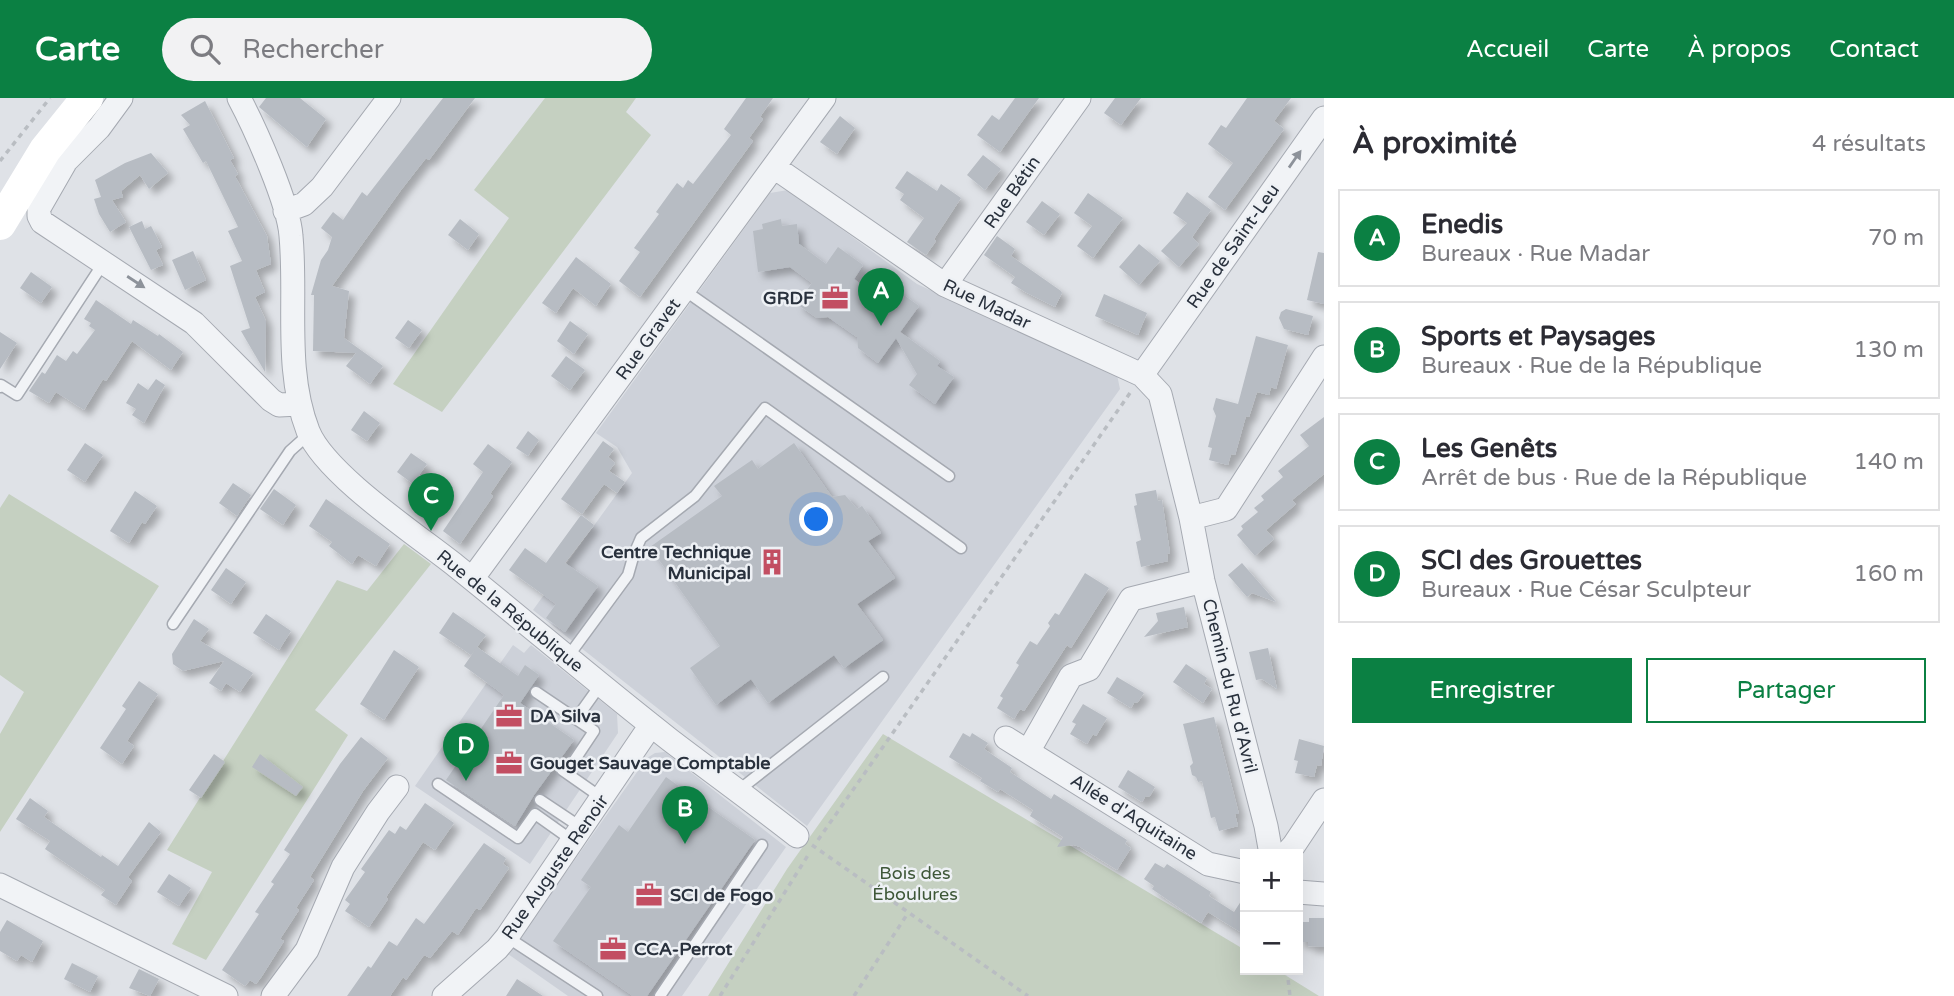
<!DOCTYPE html>
<html lang="fr">
<meta charset="utf-8">
<style>
:root{--surface:#fff;--page:#f2f2f3;--text:#2b2b33;--muted:#7c7c81;--line:#e1e1e2;--accent:#0b8043}
body{margin:0;font-family:"Varela Round",sans-serif;background:var(--page);color:var(--text)}
.controls{position:absolute;right:21px;bottom:21px;display:grid;overflow:hidden;border-radius:0px;box-shadow:0 7px 28px #0002}
.controls button{width:63px;height:63px;display:grid;place-items:center;padding:0;border:0;border-bottom:2px solid var(--line);background:var(--surface);color:var(--text);font:35px sans-serif}
.you{position:absolute;left:817px;top:422px;width:24px;height:24px;margin:-18px;border:5px solid #fff;border-radius:50%;background:#1a73e8;box-shadow:0 0 0 10px #1a73e833}
.badge{display:grid;place-items:center;width:46px;height:46px;border-radius:50%;background:var(--accent);color:#fff;font-size:23px;font-weight:700}
.pin{position:absolute;translate:-50% -58px;filter:drop-shadow(0 2px 4px #0008)}
.pin::after{content:'';position:absolute;top:37px;width:24px;height:21px;background:inherit;clip-path:polygon(0 0,100% 0,50% 100%)}
.list{margin:0;padding:0;list-style:none}
h2{display:flex;justify-content:space-between;align-items:center;height:91px;margin:0;padding:0 28px;font-size:30px}
h2 small{font-size:23px;font-weight:400;color:var(--muted)}
.list li{display:grid;grid-template-columns:46px 1fr auto;gap:21px;align-items:center;box-sizing:border-box;height:98px;margin:0 14px 14px;padding:0 14px;border:2px solid var(--line);border-radius:0px}
.list b{display:block;font-size:26px;white-space:nowrap}
.list p{margin:0;font-size:23px;white-space:nowrap;color:var(--muted)}
.list em{font-size:23px;font-style:normal;color:var(--muted)}
.actions{display:flex;gap:14px;padding:21px 28px}
.actions a{flex:1;padding:16px 0;border:2px solid var(--accent);border-radius:0px;text-align:center;font-size:24px;color:var(--accent)}
.actions .main{background:var(--accent);color:#fff}
.icon{flex:none;width:38px;height:38px;fill:none;stroke:currentColor;stroke-width:2;stroke-linecap:round;stroke-linejoin:round}
.map{position:relative;flex:none;width:1324px;height:898px;overflow:hidden}
header{display:flex;align-items:center;gap:42px;box-sizing:border-box;height:98px;padding:0 35px;background:var(--accent);color:#fff}
header strong{font-size:33px}
nav{display:flex;gap:38px;margin-inline-start:auto;font-size:24px}
.search{width:490px;height:63px;background:var(--page);display:flex;align-items:center;gap:18px;box-sizing:border-box;padding:0 24px;border-radius:38px;color:var(--muted);font-size:26px}
main{display:flex}
aside{flex:1;background:var(--surface)}
.map>svg:first-child{display:block}
.built{fill:#cdd1d9}
.green{fill:#c5d0c1}
.building{fill:#b7bcc3;filter:url(#shadow)}
.lines{fill:none;stroke-linecap:round;stroke-linejoin:round}
.lane-casing{stroke:#a5a9b1;stroke-width:13}
.street-casing{stroke:#a5a9b1;stroke-width:25}
.path{stroke:#b9bdc2;stroke-width:3.5;stroke-dasharray:5 5;stroke-linecap:butt}
.lane{stroke:#f1f3f6;stroke-width:10}
.street{stroke:#f1f3f6;stroke-width:23}
.secondary{stroke:#fff;stroke-width:32}
.oneway{fill:#8d929a}
.labels{text-anchor:middle;dominant-baseline:central;stroke-width:5;stroke-linejoin:round;paint-order:stroke}
.street-label{font-size:18px;fill:#29313d;stroke:#eef1f5}
.poi-label{font-size:18px;font-weight:bold;fill:#29313d;stroke:#eef1f5;text-anchor:start}
.park-label{font-size:18px;fill:#3e5738;stroke:#eef1f5}
</style>
<header>
<strong>Carte</strong>
<div class="search"><svg class="icon" aria-label="search" viewBox="0 0 24 24"><circle cx="10" cy="10" r="6"/><path d="M15 15l6 6"/></svg>Rechercher</div>
<nav><a>Accueil</a><a>Carte</a><a>À propos</a><a>Contact</a></nav>
</header>
<main>
<div class="map">
<svg width="1324" height="898" viewBox="0 0 1324 898">
<defs>
<filter id="shadow"><feDropShadow dx="6" dy="6" stdDeviation="3.5" flood-color="#0004"/></filter>
</defs>
<rect width="100%" height="100%" fill="#dfe2e7"/>
<path class="built" d="M788 92 917 186 1117 277 1120 291 807 728 533 512 632 375 617 349 596 335 770 95Z
M513 547 524 555 531 547 617 616 618 635 530 766 415 688Z
M665 654 786 749 682 898H568L508 856 647 660 655 655Z"/>
<path class="green" d="M545 0H636L626 14 651 37 442 314 393 286 509 120 474 92Z
M9 396 159 488 0 734V636L24 594 0 577V410Z
M404 446 431 466 315 612 348 637 206 862 172 846 212 774 167 752 337 482 367 493Z
M883 636 1245 852V872H1277L1319 898H708L787 771Z"/>
<path class="building" d="M266 0H300L326 21 307 49 259 9Z
M443 0H475L429 62 426 60 401 92 332 188 349 193 344 240 383 268 370 286 346 268 356 255 313 253 314 197H311L321 162 328 152 332 139 321 130 333 114 343 122 362 94 367 98Z
M746 0H773L760 19 763 21 749 40 753 43 640 199 619 183 640 154 634 150 659 116 656 114 677 85 683 90 688 82 693 86 731 37 724 31Z
M1015 0H1039L1000 54 977 37 992 17 999 22Z
M1115 0H1141L1121 27 1104 15Z
M1247 0H1291L1274 23 1284 31 1225 112 1208 99 1233 65 1208 46 1221 27 1226 30Z
M205 3 234 60 230 62 238 76 235 78 267 138 271 166 256 172 265 194 255 199 266 223 265 274 241 233 250 230 230 168 242 163 228 133 238 129 206 63 203 65 183 31 190 27 181 17Z
M840 18 855 30 837 56 820 44Z
M151 55 168 75 149 91 140 77 121 93 123 99 112 102 126 124 110 134 99 116 94 101 101 99 95 82 125 65Z
M983 57 1001 71 985 92 967 77Z
M907 73 937 93 941 86 961 100 934 141 936 143 926 157 907 144 924 120 900 102 904 96 895 90Z
M1187 94 1211 112 1192 139 1199 146 1179 169 1161 153 1187 125 1173 115Z
M1088 95 1123 120 1093 160 1077 148 1092 128 1074 115Z
M1042 103 1060 116 1044 137 1026 124Z
M460 121 479 136 468 152 448 137Z
M781 121 782 128 797 126 799 146 826 166 838 149 863 167 854 181 884 204 894 190 919 208 900 234 940 263 937 268 954 279 935 306 909 287 917 276 896 240 878 265 858 250 857 239 828 219 817 220 797 206 812 185 790 169 758 174 753 133 763 131 762 126Z
M142 123 145 131 151 128 162 149 156 152 163 167 151 172 129 129Z
M997 138 1015 151 1011 158 1061 193 1062 195 1055 209 1025 194 1011 185 1015 179 984 157Z
M1139 146 1160 163 1139 187 1119 169Z
M193 153 206 182 185 192 172 162Z
M1318 154 1324 155V206L1307 202Z
M576 159 611 186 596 208 573 190 556 215 542 205Z
M31 174 52 189 41 205 20 190Z
M1104 196 1147 215 1138 237 1095 218Z
M96 202 131 226 133 222 158 238 159 236 183 254 171 272 132 243 106 283 103 281 84 312 56 294 49 305 29 293 42 274 45 276 57 257 66 263 73 253 77 256 95 232 89 228 91 225 84 221Z
M1286 211 1313 218 1308 237 1284 231 1279 220 1281 214Z
M408 222 422 232 409 250 395 240Z
M570 223 588 236 574 256 557 243Z
M0 234 17 245 0 271Z
M1256 238 1288 247 1276 291 1271 289 1269 297 1257 294 1249 319 1246 318 1235 357 1231 356 1228 367 1209 362 1212 350 1208 349 1216 318 1213 311 1216 300 1238 306Z
M566 258 585 272 570 292 551 278Z
M156 281 165 287 144 325 132 317 136 311 126 305 138 285 148 292Z
M364 313 380 325 367 343 351 332Z
M1324 319V376L1292 402 1296 406 1266 432 1274 441 1255 458 1237 437 1243 431 1241 428 1258 414 1254 410 1264 402 1261 398 1283 379 1278 373 1309 348 1300 337Z
M528 333 539 342 528 358 516 350Z
M603 343 614 351 608 359 615 365 609 373 625 384 617 395 604 386 582 416 561 401Z
M85 345 103 357 85 384 67 372Z
M794 345 832 399 845 397 857 411 862 408 881 435 868 443 895 480 857 506 883 542 844 570 834 557 768 605 751 581 716 607 690 570 720 548 650 449 722 398 714 388 752 362 758 371Z
M488 346 512 364 490 396 493 398 460 446 443 433 483 374 473 366Z
M411 355 427 366 419 377 438 390 428 403 410 390 417 380 413 386 397 374Z
M233 385 251 397 237 418 219 405Z
M274 391 296 407 283 427 260 411Z
M1156 392 1158 403 1162 402 1170 455 1167 456 1168 463 1141 469 1136 444 1141 442 1134 408 1137 407 1135 396Z
M135 393 157 408 145 426 142 424 129 445 110 433Z
M326 401 390 446 376 468 358 457 352 466 329 448 332 444 309 428Z
M581 417 594 427 565 465 598 488 565 534 546 520 556 506 509 472 525 450 546 465Z
M1242 465 1276 504 1252 495 1247 499 1228 477Z
M226 470 246 484 231 506 211 492Z
M1085 475 1109 490 1071 550 1067 547 1024 613 1020 611 1014 621 997 610 1003 600 1000 598 1019 567 1016 565 1030 543 1037 547 1050 528 1048 525 1055 515 1059 517Z
M1184 509 1188 529 1144 539 1158 523 1156 515Z
M453 514 486 537 471 557 439 535Z
M266 516 291 533 279 552 253 535Z
M194 521 209 531 200 543 253 575 240 594 226 585 221 593 209 585 224 563 183 573 173 566 172 556Z
M477 549 518 578 525 567 539 577 520 605 574 642 534 697 515 728 446 682 504 597 464 568Z
M1268 550 1277 591 1262 581 1256 582 1249 554Z
M394 552 419 569 384 622 360 606Z
M1186 566 1207 580 1204 586 1212 591 1203 605 1173 584Z
M1117 579 1144 595 1138 604 1134 605 1131 610 1107 595Z
M139 583 158 596 127 643 134 648 122 666 100 650 126 611 122 608Z
M1083 606 1107 620 1096 638 1093 636 1087 646 1070 636 1076 626 1072 624Z
M1214 619 1239 716H1235L1238 728 1219 733 1215 719 1211 720 1202 683 1198 684 1196 679 1192 677 1190 668 1193 665 1183 626Z
M963 635 970 639 972 635 988 645 984 651 1012 670 1010 674 1051 701 1054 696 1127 742 1125 746 1131 750 1117 772 1080 749 1074 747 1057 749 1063 739 1030 718 1033 712 1000 691 998 694 980 683 982 680 949 659Z
M361 639 388 660 363 693 310 779 314 782 296 810 299 812 280 841 284 843 262 878 256 886 250 882 245 888 222 872 259 816 255 814 274 786 271 784 290 756 284 752 340 666Z
M1299 641 1324 648 1321 668 1317 667 1314 679 1295 675 1298 663 1294 662Z
M214 656 225 664 201 700 189 692Z
M260 656 303 689 296 698 252 669Z
M1128 672 1155 689 1150 698 1145 699 1142 704 1118 689Z
M666 679 755 742 647 898H633L553 843 591 789 581 782 619 727 628 734Z
M30 700 48 713 44 719 101 759 102 757 118 768 149 724 161 734 128 779 132 783 116 807 101 797 105 792 45 751 50 743 16 721Z
M425 705 454 725 435 752 423 744 386 799 388 801 369 829 345 813 350 806 345 802 365 774 361 771 389 732 395 736 400 728 406 732Z
M484 745 506 760 503 766 509 770 480 812 476 810 458 837 452 833 430 860 424 857 406 882 403 879 390 898H347L368 868 371 870 389 843 397 848 416 820 424 826Z
M1155 765 1164 770 1167 766 1211 794 1209 798 1234 814 1245 797V837L1208 814 1201 825 1152 791 1154 788 1144 781Z
M169 776 191 790 179 808 157 794Z
M1309 820H1324V849L1308 848V844H1298V824H1309Z
M7 822 43 843 32 864 21 857 17 863 0 853V834Z
M72 865 98 878 90 894 64 881Z
M139 871 159 881 150 898 129 890Z
M517 881 543 898H506Z"/>
<g class="lines">
<g class="lane-casing">
<path id="lane" d="M684 192 949 378
M0 289 1 287 17 297 104 164
M173 526 290 353 309 336
M567 560 628 477 634 456 641 440 695 398 765 310 961 450
M536 594 576 621
M574 663 594 633 576 621 601 586
M562 672 602 700
M438 686 518 740 535 716 573 743
M739 692 883 579
M540 702 582 730
M507 839 597 898
M660 898 762 747"/>
</g>
<g class="street-casing">
<path id="street" d="M121 0 99 30 66 63 39 110V118L42 124 194 225 271 302 279 307 299 306
M239 0C255 30 289 106 291 138 297 203 284 271 308 333 325 376 417 437 456 468 527 525 597 585 670 642 712 674 755 705 797 738
M774 69 945 187 1142 277 1160 296 1191 420 1203 483 1266 728 1271 756
M285 113 304 106 322 89 389 0
M945 187 1079 0
M1142 277 1324 20
M1191 420 1226 411 1324 259
M472 481 824 0
M1006 640 1208 766 1245 774
M1029 652 1071 578 1089 571 1131 501 1203 483
M1286 756 1294 747 1324 702
M0 787 226 898
M1298 794 1324 796
M273 898 307 852 343 769 378 714 397 689
M444 898 497 851 507 839 651 627"/>
</g>
<path class="path" d="M0 63 50 0
M818 742 1130 295
M812 747 1028 898
M1287 872 1290 898
M720 898 810 754
M854 898 908 815"/>
<use href="#lane" class="lane"/>
<use href="#street" class="street"/>
<path class="secondary" d="M0 126 45 52 87 0"/>
</g>
<defs><path id="oneway-solid" d="M-6-.8H1V-3.2L6.5 0L1 3.2V.8H-6Z" transform="scale(1.75)"/></defs>
<g class="oneway">
<use href="#oneway-solid" transform="translate(1295 61) rotate(-55)"/>
<use href="#oneway-solid" transform="translate(136 184) rotate(33)"/>
</g>
<defs>
<g id="office-bare" transform="scale(2.1)"><path d="M-6-3h4V-5.5h4V-3h4V5H-6ZM-1-4.5V-3h2v-1.5ZM-6 0V1H6V0Z" fill="#c24e62" stroke="#eef1f5" stroke-width="2.5" paint-order="stroke"/></g>
<g id="building-bare" transform="scale(2.1)"><path d="M-4-6H4V6H1V3H-1V6H-4ZM-2.5-4.3h1.7v1.8h-1.7ZM.8-4.3h1.7v1.8H.8ZM-2.5-1h1.7V.8h-1.7ZM.8-1h1.7V.8H.8Z" fill="#c24e62" stroke="#eef1f5" stroke-width="2.5" paint-order="stroke"/></g>
</defs>
<g fill-rule="evenodd">
<use href="#office-bare" x="835" y="200"/>
<use href="#building-bare" x="772" y="464"/>
<use href="#office-bare" x="509" y="618"/>
<use href="#office-bare" x="509" y="665"/>
<use href="#office-bare" x="649" y="797"/>
<use href="#office-bare" x="613" y="851"/>
</g>
<g class="labels">
<g class="street-label">
<text transform="translate(1012 94) rotate(-55)">Rue Bétin</text>
<text transform="translate(1233 148) rotate(-55)">Rue de Saint-Leu</text>
<text transform="translate(987 206) rotate(25)">Rue Madar</text>
<text transform="translate(648 241) rotate(-54)">Rue Gravet</text>
<text transform="translate(510 513) rotate(39)">Rue de la République</text>
<text transform="translate(1230 588) rotate(76)">Chemin du Ru d'Avril</text>
<text transform="translate(1134 719) rotate(32)">Allée d'Aquitaine</text>
<text transform="translate(555 769) rotate(-55)">Rue Auguste Renoir</text>
</g>
<g class="poi-label">
<text x="814" y="200" text-anchor="end">GRDF</text>
<text x="751" y="454" text-anchor="end">Centre Technique<tspan x="751" dy="21">Municipal</tspan></text>
<text x="530" y="618">DA Silva</text>
<text x="530" y="665">Gouget Sauvage Comptable</text>
<text x="670" y="797">SCI de Fogo</text>
<text x="634" y="851">CCA-Perrot</text>
</g>
<g class="park-label">
<text x="915" y="775">Bois des<tspan x="915" dy="21">Éboulures</tspan></text>
</g>
</g>
</svg>
<div class="controls">
<button>+</button>
<button>−</button>
</div>
<div class="you"></div>
<div class="pin badge" style="left:881px;top:228px">A</div>
<div class="pin badge" style="left:685px;top:746px">B</div>
<div class="pin badge" style="left:431px;top:433px">C</div>
<div class="pin badge" style="left:466px;top:683px">D</div>
</div>
<aside>
<h2>À proximité<small>4 résultats</small></h2>
<ul class="list">
<li><span class="badge">A</span><div><b>Enedis</b><p>Bureaux · Rue Madar</p></div><em>70 m</em></li>
<li><span class="badge">B</span><div><b>Sports et Paysages</b><p>Bureaux · Rue de la République</p></div><em>130 m</em></li>
<li><span class="badge">C</span><div><b>Les Genêts</b><p>Arrêt de bus · Rue de la République</p></div><em>140 m</em></li>
<li><span class="badge">D</span><div><b>SCI des Grouettes</b><p>Bureaux · Rue César Sculpteur</p></div><em>160 m</em></li>
</ul>
<div class="actions"><a class="main">Enregistrer</a><a>Partager</a></div>
</aside>
</main>
